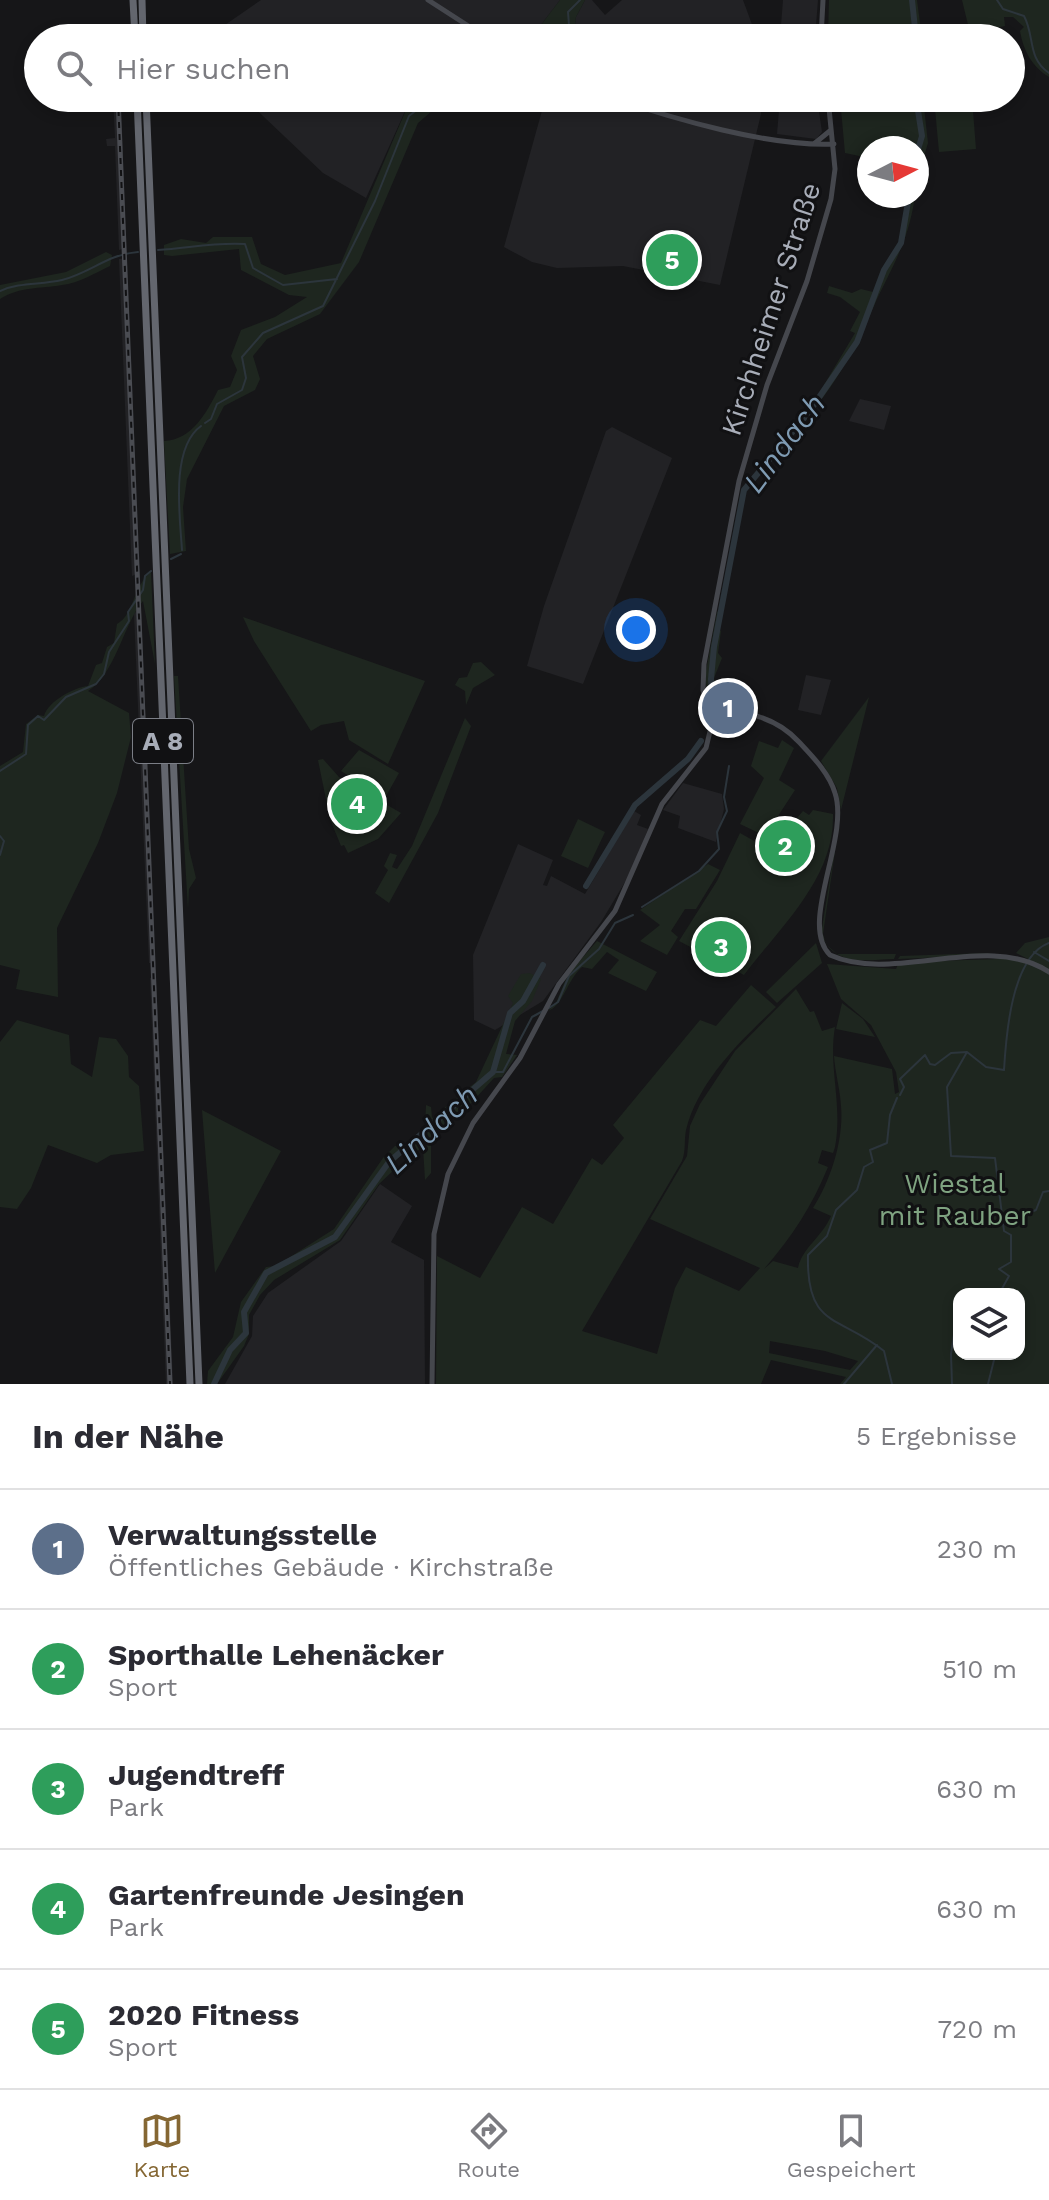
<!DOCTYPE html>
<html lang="de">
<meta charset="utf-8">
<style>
:root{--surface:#fff;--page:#f7f7f7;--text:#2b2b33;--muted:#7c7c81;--line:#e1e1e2;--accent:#856733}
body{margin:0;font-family:"Work Sans",sans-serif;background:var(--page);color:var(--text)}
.controls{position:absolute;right:24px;bottom:24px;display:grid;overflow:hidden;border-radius:16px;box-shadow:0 4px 12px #0003}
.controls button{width:72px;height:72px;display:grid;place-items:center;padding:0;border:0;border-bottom:2px solid var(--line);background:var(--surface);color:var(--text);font:40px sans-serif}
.compass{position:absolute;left:857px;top:136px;width:72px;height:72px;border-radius:50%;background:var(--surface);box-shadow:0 4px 12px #0003;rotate:84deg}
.you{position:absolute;left:636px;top:630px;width:28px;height:28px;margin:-20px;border:6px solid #fff;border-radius:50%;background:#1a73e8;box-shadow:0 0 0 12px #1a73e833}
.badge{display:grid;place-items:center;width:52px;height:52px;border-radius:50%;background:var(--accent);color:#fff;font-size:26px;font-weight:700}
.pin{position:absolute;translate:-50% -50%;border:4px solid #fff;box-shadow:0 2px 8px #0006}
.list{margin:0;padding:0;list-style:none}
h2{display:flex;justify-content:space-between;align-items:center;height:104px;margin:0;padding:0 32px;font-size:34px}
h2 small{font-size:26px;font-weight:400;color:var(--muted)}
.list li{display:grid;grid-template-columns:52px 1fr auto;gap:24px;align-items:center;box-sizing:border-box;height:120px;padding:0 32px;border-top:2px solid var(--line)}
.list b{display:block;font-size:30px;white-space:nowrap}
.list p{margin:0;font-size:26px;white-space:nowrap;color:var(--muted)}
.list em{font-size:26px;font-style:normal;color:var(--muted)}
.icon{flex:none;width:44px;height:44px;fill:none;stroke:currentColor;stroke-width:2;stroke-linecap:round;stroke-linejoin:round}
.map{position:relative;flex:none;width:1049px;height:1384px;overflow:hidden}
.search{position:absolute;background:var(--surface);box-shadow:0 4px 12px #0003;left:24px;right:24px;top:24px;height:88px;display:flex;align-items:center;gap:20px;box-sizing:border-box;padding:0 28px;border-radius:44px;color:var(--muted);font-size:30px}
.sheet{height:704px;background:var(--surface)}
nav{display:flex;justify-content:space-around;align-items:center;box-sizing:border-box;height:112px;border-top:2px solid var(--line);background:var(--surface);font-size:22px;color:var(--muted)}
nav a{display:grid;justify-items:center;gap:4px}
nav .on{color:var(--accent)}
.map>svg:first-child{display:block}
.built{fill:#222225}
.green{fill:#1e261f;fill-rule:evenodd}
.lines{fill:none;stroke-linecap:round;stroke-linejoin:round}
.stream{stroke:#2c353c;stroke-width:2}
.river{stroke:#2c353c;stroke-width:6}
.secondary{stroke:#45474d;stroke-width:5}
.highway{stroke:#63666e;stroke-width:7}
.rail-casing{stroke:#4a4c52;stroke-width:5}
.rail{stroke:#111113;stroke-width:2;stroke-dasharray:6;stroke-linecap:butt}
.labels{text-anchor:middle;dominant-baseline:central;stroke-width:6;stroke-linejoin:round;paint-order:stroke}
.shield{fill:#111113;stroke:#7b7e86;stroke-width:2}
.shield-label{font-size:26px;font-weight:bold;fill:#a8adb8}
.street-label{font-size:28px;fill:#a8adb8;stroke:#111113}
.park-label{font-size:28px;fill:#7fa381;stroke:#111113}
.water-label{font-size:30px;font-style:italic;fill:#7f9bb3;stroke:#111113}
</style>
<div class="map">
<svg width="1049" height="1384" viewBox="0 0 1049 1384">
<rect width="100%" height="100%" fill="#161618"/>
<path class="built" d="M261 0H560L541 25 545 38H206Z
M585 0H592L605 15 622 0H743L757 38H573L576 17Z
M783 0H818L815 38H780Z
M113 98H121L126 248 119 250 115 146H107L106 139 115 138Z
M244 98H411L366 198 323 173Z
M550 98H761V114L720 285 623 266 557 268 532 262 504 247 543 107Z
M780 98H817L822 132 816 139 777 134Z
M126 258 139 573 132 576 119 259Z
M860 399 891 406 884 430 849 421Z
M612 427 672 458 583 684 527 666 544 606 606 431Z
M137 610H141L155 963H149L134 614Z
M806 675 831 680 821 715 798 710Z
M683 783 722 794 724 809 716 842 678 828 680 816 663 810Z
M634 811 641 815 637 825 648 829 631 872 601 922 543 1001 495 1030 474 1020 473 955 518 844 553 860 543 885 547 886 551 876 585 894Z
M156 977 162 1114 173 1384H166L150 978Z
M380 1184 412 1206 391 1242 424 1260 425 1384H225L252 1336 253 1316 268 1293 341 1241Z"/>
<path class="green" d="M560 0H585L576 17 573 38H545L541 25Z
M829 0H917L922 38H914L910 4 913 38H828Z
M962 0H1049V77C1032 67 1023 50 1020 31L1024 27 1013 17H1004L1005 26 970 33Z
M411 98H485L432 111 418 123 359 262 320 314 267 339 253 356 260 379 255 390 224 406 187 479 183 507 186 551 170 554 164 441C192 440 207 412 218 390L230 387 237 370 231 356 241 330 275 317 307 297 289 295 241 270 239 249 172 256 164 255V245L181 239 206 243 213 237H252L261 264 285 275 341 263Z
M840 98H923L928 143 917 180V148H869V158L845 153Z
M934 98H972L976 149 939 152Z
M908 196H915C909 238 895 262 877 299 849 363 828 397 781 448L777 444 818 395 855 333 850 331 860 312 840 297 827 293 829 286 852 293 861 289 873 292 899 243Z
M106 252 112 255 110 266C95 273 79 283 62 285 39 289 21 286 0 299V285L66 272Z
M151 572 155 664 143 601C123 625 115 675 88 691L129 713 131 737 117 793 98 843 57 928 58 997 16 989 20 970 0 965V766L23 752 26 724 38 715 44 716C48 701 75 687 88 686L96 665 102 663 107 647 114 643 117 624C134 615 134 584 151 572Z
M720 610 716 628 721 631 718 653 722 658 714 678 719 701 709 702 705 676 717 612Z
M243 617 425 681 388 764 349 740 344 721 321 725 311 731 254 641Z
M481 662 495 675 473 688 466 705 465 691 455 685 459 678 467 677 473 663Z
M174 676H178L189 849 196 878 189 889 188 909Z
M869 697 841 810 823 934 826 944 837 954H896L894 959C864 960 835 967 821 934L841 810 837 788 821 761Z
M465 718 471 726 438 813 389 903 375 893 388 870 384 866 390 853 397 855 392 867 397 869 412 846Z
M782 740 794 748 779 780 795 790 765 836 740 824 764 778 751 766 759 741 778 748Z
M359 750 399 773 385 798 341 771Z
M323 759 339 777 401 813 378 839 348 853 344 845 341 846 330 819 319 765 318 760Z
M813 810 833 814C835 878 780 927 744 975L679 941 717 881 740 833 763 846 776 826 785 832 803 811 809 815Z
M578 819 605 832 588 868 561 856Z
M708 864 720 870 696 909H685L671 931 678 937 667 955 640 941 660 925 640 910Z
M1049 937V1384H840L846 1377 771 1360 761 1384H436L437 1256 480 1278 522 1207 553 1224 592 1158 602 1165 624 1138 613 1125 700 1020 716 1026 751 985 776 1007C741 1040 698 1081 686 1130 684 1140 686 1151 682 1161L582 1331 657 1354 675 1288 686 1267 739 1291 760 1268 650 1219 687 1156 690 1126 700 1104 735 1051 796 989 810 1012 814 1011 822 1031 835 1027C828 1068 843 1104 835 1147L833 1153 822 1150 818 1163 828 1167C812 1206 792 1237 764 1269L773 1261 798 1268C802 1248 822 1237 831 1216L813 1208C831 1180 844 1139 841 1106 840 1089 835 1072 834 1056L892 1069 895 1094 899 1092 896 1072 871 1025 841 999 827 964 896 969 899 962 1000 959 971 956 898 959 900 956 987 953 1030 960 1016 953 1025 943ZM959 1294H1019V1354H959ZM770 1341 825 1351 858 1361 850 1370 769 1353Z
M597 941 657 972 646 991 608 973 619 960 607 952 592 969 582 967C567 980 563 1006 548 1011L556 1003 568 974Z
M816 943 822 963 777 1003 766 992Z
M530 973 541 979 532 1001 515 1021 506 1054 517 1055 502 1077 494 1078 464 1111 431 1139V1173L425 1180 423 1147 410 1156 403 1153 392 1164 395 1169 379 1184 340 1240 274 1280 260 1295 249 1315V1334L244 1346 217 1384H207L208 1371 233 1337 241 1302 266 1267 276 1266 334 1229 383 1158 395 1146 409 1144 425 1130 426 1105 431 1107 432 1118 476 1082 513 1003 508 996 521 974Z
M842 1003 863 1019 875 1037 836 1029Z
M17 1020 69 1035 71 1064 92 1077 99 1037 116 1039 128 1056 129 1077 139 1086 144 1151 111 1155 97 1163 48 1145 31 1188 17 1209 0 1207V1042Z
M202 1110 281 1151 215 1273Z"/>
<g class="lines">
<path class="stream" d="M997 0 1003 9 1024 16C1035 36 1027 58 1049 73
M570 38 568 12 580 0
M158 250C189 248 215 242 245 244L253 268 283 285 337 279
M0 291C20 282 40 285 62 280 90 273 108 254 138 252
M205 423 211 419 217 404 242 390 246 378 242 357 263 333 323 306 375 201 409 116 428 101 447 98
M182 550C180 518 170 448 201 426
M171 559 181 554
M0 771 26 754 28 725 38 716 44 720 66 697 96 684 104 674 109 652 129 621 128 612 143 590 145 576 151 571
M0 836 4 841 0 855
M642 907 699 871 719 849 717 832 727 811 724 797 729 766
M1034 952 1049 961
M549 1008 558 1002 569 976 599 949 615 923 633 915
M967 1052 947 1087 951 1156 995 1158 1004 1231 1011 1235V1262L999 1269 1009 1276 999 1294
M493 1072H503L532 1017 543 1011
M900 1095 904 1087 900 1079 925 1055 930 1064 935 1065 951 1053 967 1052 986 1067 1004 1070C1006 1037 1011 957 1049 943
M1003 1223 1036 1210 1043 1192 1049 1191
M987 1354 994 1360 988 1384
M844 1384 877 1345
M892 1384 884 1351C840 1315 806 1329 808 1255L827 1236 836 1210 857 1190 864 1167 873 1162 870 1150 887 1143 890 1115 897 1098
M952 1384 951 1354 956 1322H959"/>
<path class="river" d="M912 0 916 38
M916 98 922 136 917 153
M713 708 711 679 714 647 744 490 809 412 857 342 884 270 901 243 909 196
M586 886 635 805 688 759 701 741
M214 1384 230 1350 246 1333 244 1312 266 1273 335 1237 389 1162 493 1072 510 1013 523 1001 543 965"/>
<path class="secondary" d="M428 0 487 38
M821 38 823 0
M613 98C674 119 770 147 834 144
M815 143 831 130
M709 714C742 708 776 717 799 742 813 757 829 773 835 793 850 838 798 924 830 955 894 984 987 931 1049 972
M432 1384 434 1234 448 1174 473 1123 520 1058 559 984 615 911 662 804 706 748 712 723 703 690 704 664 739 481 767 385 807 281 831 199 835 169 828 98"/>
<path class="highway" d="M133 0 135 38
M142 0 143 38
M137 98 190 1384
M146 98 199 1384"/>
<g class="rail-casing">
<path id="rail" d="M117 35V38
M118 98 170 1384"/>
</g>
<use href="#rail" class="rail"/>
</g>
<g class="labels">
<rect class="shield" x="133" y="719" width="60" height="44" rx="6"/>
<g class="shield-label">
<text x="163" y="741">A 8</text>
</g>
<g class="street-label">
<text transform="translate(771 309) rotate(-72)">Kirchheimer Straße</text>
</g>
<g class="park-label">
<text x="955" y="1183">Wiestal<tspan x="955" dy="32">mit Rauber</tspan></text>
</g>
<g class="water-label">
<text transform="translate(784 443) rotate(-53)">Lindach</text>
<text transform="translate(431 1129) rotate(-43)">Lindach</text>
</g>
</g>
</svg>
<div class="controls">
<button><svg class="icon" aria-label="layers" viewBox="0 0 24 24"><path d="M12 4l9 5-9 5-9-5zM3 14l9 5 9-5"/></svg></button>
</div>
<svg class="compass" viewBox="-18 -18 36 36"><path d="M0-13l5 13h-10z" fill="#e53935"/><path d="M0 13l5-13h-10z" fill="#7c7c81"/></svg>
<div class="you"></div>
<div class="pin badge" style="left:728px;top:708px;background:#5c6f8a">1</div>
<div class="pin badge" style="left:785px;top:846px;background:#2e9e5b">2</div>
<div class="pin badge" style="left:721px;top:947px;background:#2e9e5b">3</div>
<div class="pin badge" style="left:357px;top:804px;background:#2e9e5b">4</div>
<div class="pin badge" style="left:672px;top:260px;background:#2e9e5b">5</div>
<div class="search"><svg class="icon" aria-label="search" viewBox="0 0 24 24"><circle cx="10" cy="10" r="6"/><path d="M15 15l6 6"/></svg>Hier suchen</div>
</div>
<section class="sheet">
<h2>In der Nähe<small>5 Ergebnisse</small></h2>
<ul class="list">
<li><span class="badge" style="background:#5c6f8a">1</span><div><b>Verwaltungsstelle</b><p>Öffentliches Gebäude · Kirchstraße</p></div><em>230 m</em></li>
<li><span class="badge" style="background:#2e9e5b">2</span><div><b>Sporthalle Lehenäcker</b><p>Sport</p></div><em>510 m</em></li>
<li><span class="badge" style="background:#2e9e5b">3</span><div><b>Jugendtreff</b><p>Park</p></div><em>630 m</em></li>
<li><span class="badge" style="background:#2e9e5b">4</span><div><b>Gartenfreunde Jesingen</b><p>Park</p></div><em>630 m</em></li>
<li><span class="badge" style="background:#2e9e5b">5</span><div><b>2020 Fitness</b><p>Sport</p></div><em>720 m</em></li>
</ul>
</section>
<nav>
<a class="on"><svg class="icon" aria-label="map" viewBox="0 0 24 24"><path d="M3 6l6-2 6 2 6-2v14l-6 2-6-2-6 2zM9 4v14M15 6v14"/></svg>Karte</a>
<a><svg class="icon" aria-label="directions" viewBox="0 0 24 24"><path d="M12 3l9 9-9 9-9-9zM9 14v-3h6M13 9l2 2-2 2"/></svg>Route</a>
<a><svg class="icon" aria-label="saved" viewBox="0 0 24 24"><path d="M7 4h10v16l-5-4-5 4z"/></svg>Gespeichert</a>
</nav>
